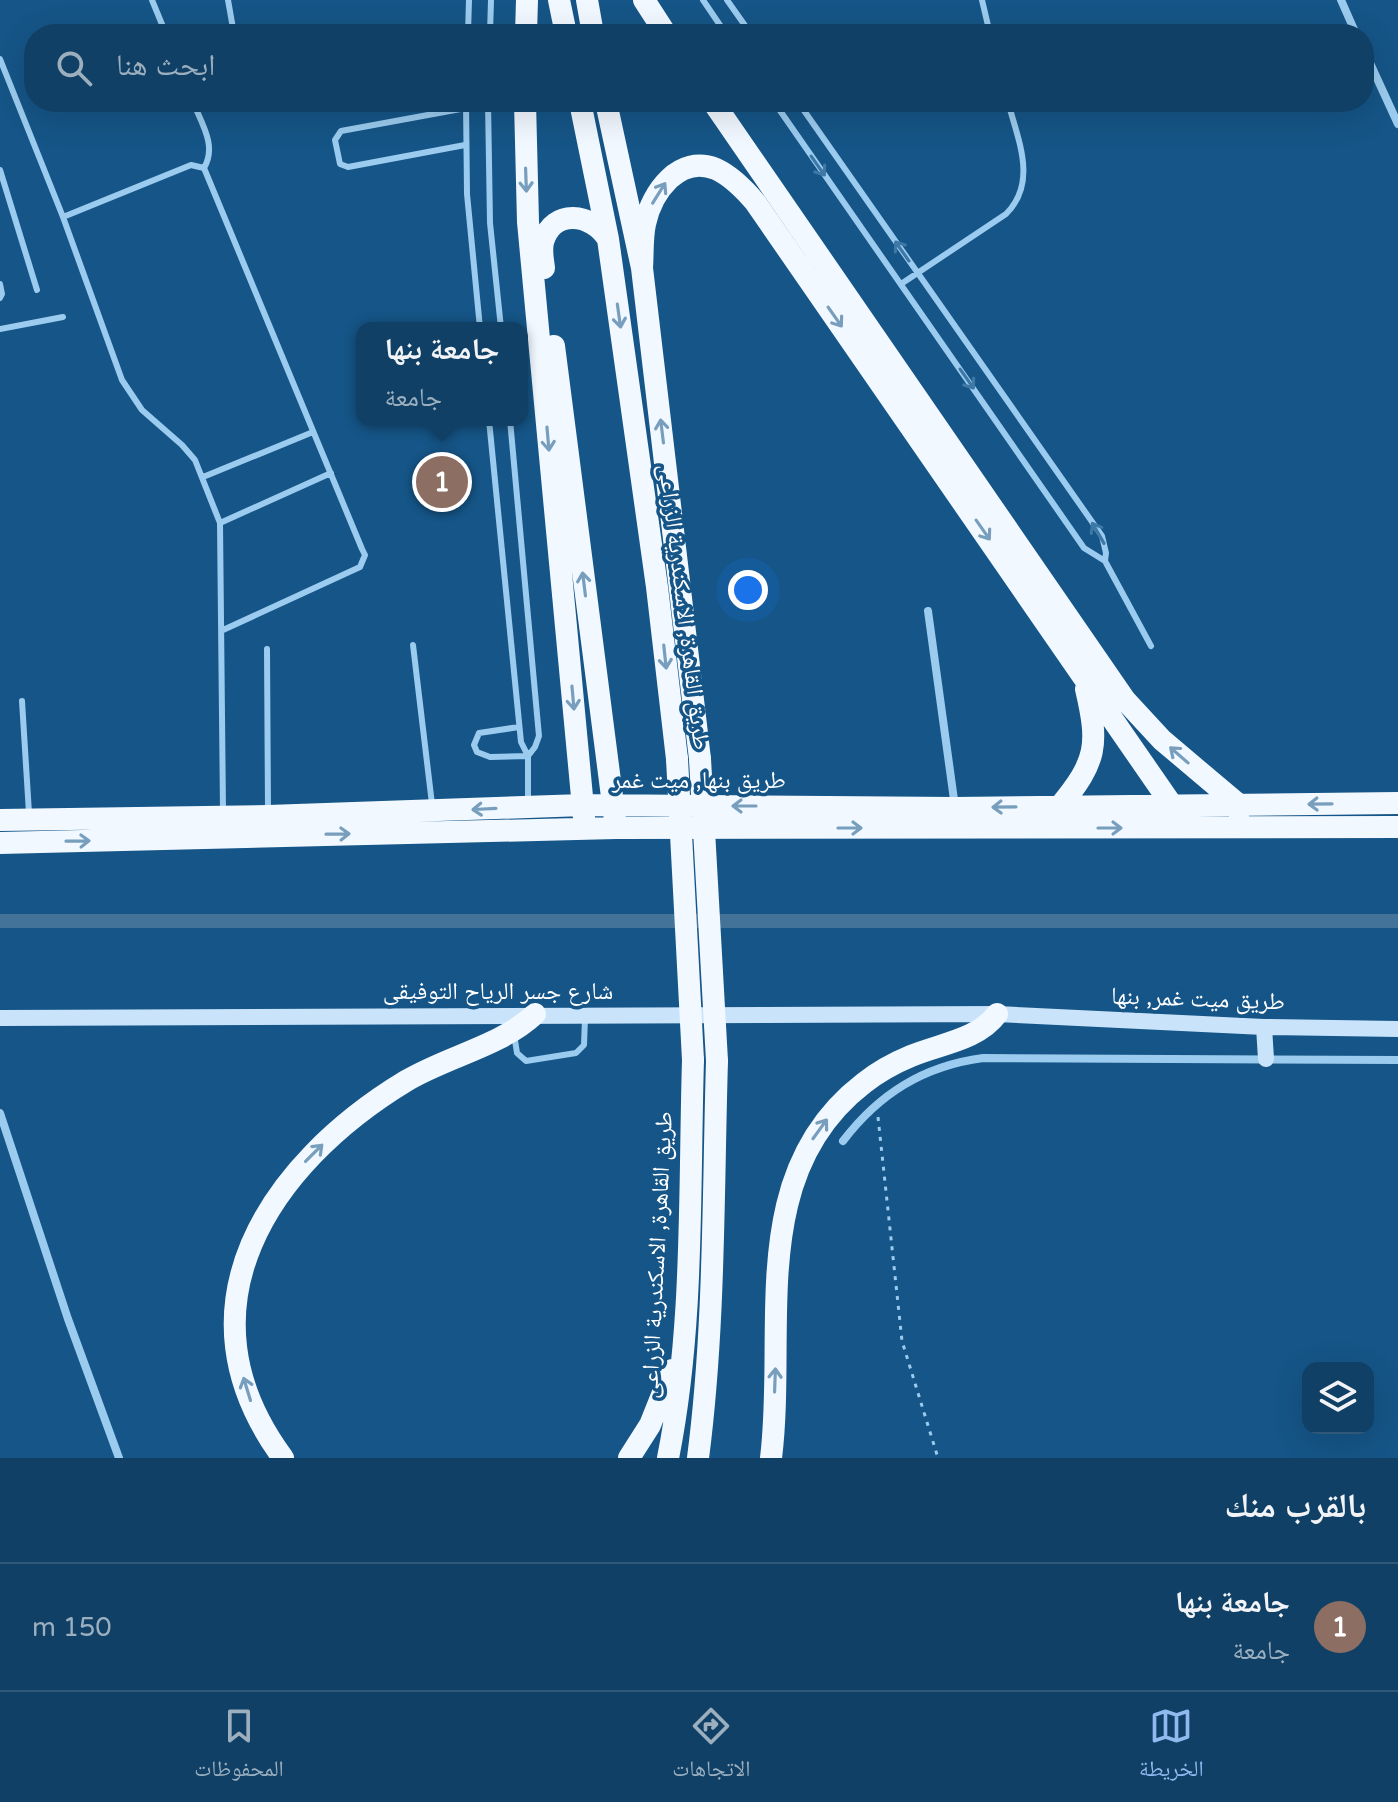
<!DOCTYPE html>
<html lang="ar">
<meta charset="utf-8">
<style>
:root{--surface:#104065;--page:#19476b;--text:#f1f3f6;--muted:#9cafbf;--line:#305979;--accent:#90b9f0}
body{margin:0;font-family:"Varela Round","Noto Naskh Arabic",sans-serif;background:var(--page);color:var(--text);direction:rtl}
.controls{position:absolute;right:24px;bottom:24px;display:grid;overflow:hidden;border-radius:16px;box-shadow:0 8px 32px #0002}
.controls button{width:72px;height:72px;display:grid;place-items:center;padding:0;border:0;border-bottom:2px solid var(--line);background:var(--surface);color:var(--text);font:40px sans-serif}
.you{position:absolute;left:748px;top:590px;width:28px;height:28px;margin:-20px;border:6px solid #fff;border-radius:50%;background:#1a73e8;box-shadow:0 0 0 12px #1a73e833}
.badge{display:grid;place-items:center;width:52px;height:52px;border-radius:50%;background:var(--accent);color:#fff;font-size:26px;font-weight:700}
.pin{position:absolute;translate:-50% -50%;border:4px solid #fff;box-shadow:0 2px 8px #0006}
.popup{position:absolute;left:356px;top:322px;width:172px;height:104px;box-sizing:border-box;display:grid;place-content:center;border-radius:16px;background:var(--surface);filter:drop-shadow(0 2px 6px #0005);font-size:26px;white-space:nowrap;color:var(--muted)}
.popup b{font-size:30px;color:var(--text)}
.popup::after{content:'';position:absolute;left:50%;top:100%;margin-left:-16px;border:16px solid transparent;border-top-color:var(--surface)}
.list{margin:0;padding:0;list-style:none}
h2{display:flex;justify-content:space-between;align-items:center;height:104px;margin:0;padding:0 32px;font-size:34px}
h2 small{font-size:26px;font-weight:400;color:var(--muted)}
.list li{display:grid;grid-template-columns:52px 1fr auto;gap:24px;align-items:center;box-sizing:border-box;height:128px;padding:0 32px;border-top:2px solid var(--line)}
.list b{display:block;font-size:30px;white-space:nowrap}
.list p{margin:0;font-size:26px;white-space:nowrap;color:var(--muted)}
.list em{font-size:26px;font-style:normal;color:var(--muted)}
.icon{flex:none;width:44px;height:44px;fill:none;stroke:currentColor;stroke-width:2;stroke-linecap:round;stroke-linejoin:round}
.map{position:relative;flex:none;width:1398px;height:1458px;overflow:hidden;direction:ltr}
.search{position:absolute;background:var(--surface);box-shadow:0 8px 32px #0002;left:24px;right:24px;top:24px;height:88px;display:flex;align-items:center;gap:20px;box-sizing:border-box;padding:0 28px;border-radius:32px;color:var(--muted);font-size:30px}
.sheet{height:232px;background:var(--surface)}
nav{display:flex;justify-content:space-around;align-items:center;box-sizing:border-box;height:112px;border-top:2px solid var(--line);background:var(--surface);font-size:22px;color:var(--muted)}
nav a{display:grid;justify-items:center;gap:4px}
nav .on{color:var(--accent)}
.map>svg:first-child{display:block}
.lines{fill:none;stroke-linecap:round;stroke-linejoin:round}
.canal{stroke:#447399;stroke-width:14}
.path{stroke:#9bcbee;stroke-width:3;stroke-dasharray:4 6;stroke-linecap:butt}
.service{stroke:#9bcbee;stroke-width:6}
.minor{stroke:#9bcbee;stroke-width:8}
.secondary{stroke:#c9e4fa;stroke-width:16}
.trunk{stroke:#f1f8ff;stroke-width:22}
.trunk-bridge{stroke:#f1f8ff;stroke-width:22}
.oneway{stroke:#3d78a6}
.oneway2{stroke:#789ebd}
.labels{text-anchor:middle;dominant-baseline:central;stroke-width:7;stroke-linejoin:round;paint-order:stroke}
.street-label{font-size:24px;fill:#fff;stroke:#155587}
</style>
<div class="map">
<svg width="1398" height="1458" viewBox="0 0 1398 1458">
<rect width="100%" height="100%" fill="#155587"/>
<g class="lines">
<path class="canal" d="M0 921H1398"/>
<path class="path" d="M878 1117 902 1341 938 1458"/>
<path class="service" d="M152 0 166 34
M228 0 234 34
M703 0 726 34
M727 0 751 34
M982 0 990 34
M468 34 469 0
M490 34 491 0
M0 59 63 217 122 380 142 410 182 445 195 460 220 523 223 811
M193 102C202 124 217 146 204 168
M466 102 467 194 480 328
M488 102 490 223 501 328
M774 102 1084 548 1105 561 1106 553 1102 536 798 102
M465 145 348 167 340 164 335 140 341 131 466 108
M0 170 37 290
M63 217 191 165 204 168 362 549 365 555 360 567 223 630
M0 284 2 294 0 298
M901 284 1006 214C1038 182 1018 140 1008 102
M0 329 63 317
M489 420 521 742 528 756V801
M510 420 539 736 535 747 528 756 490 757 477 752 474 745 479 733 519 727
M203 477 313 432
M220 523 331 473
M1105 561 1151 646
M413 645 432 804
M267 649 268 810
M22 701 29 813
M514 1034 517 1053 526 1061 576 1053 584 1045 585 1018"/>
<path class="minor" d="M1341 0 1356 34
M1364 50 1398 124
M928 611 955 807
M0 1113 68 1319 119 1458
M843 1141C879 1094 923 1066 983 1058L1398 1060"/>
<path class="secondary" d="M0 1018 997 1014 1264 1027 1398 1029
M1264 1027 1266 1059"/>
<path class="trunk" d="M559 0 566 34
M587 0 593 34
M644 0 666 34
M526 34 527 0
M525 102 528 222 584 818
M580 102 608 239 657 587 677 759
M606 102 642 268 700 759
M713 102 1125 700 1162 740 1239 805V811
M544 268C543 260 541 251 543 242 553 208 592 213 608 239
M642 268C643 254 642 238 645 224 652 192 679 154 716 169 731 176 744 189 755 202L1176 811
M554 346 615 820
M1060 806C1097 761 1099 745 1086 689
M0 820 268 816 583 805 955 808 1398 803
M0 843 616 828 1398 827
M283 1458C172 1308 269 1164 406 1081 448 1056 501 1046 535 1014
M629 1458 650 1425 672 1370
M668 1458C694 1328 689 1192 693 1060
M698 1458C715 1327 713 1193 717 1061
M771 1458C787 1329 745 1174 864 1083 878 1072 894 1063 911 1056 939 1044 978 1040 997 1014"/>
<path class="trunk-bridge" d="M677 759 693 1060
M700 759 717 1061"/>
</g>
<defs><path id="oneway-shaft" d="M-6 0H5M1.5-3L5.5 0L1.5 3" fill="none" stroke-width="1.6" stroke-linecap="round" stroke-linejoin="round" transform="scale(2)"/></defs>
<g class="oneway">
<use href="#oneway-shaft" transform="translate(818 166) rotate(55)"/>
<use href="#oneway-shaft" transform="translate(902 251) rotate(-125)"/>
<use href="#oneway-shaft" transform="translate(967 379) rotate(55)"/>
<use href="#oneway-shaft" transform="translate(1098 533) rotate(-120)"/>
</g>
<g class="oneway2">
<use href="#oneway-shaft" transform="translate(526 180) rotate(88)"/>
<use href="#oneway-shaft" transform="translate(659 193) rotate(-58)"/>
<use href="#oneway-shaft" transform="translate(619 316) rotate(82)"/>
<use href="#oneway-shaft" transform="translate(835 317) rotate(55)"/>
<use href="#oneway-shaft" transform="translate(662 431) rotate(-97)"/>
<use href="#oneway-shaft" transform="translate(548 439) rotate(85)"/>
<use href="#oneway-shaft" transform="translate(983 530) rotate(55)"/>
<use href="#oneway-shaft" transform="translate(584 584) rotate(-97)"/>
<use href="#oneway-shaft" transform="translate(665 657) rotate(84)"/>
<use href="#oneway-shaft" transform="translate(573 698) rotate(85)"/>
<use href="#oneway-shaft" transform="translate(1179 755) rotate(-139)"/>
<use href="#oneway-shaft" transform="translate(1320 804) rotate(179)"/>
<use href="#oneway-shaft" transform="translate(744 806) rotate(-180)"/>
<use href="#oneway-shaft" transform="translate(1004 807) rotate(179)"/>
<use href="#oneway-shaft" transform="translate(484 809) rotate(177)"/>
<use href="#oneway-shaft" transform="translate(850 828)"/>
<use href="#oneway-shaft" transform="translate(1110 828)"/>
<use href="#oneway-shaft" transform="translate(338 834) rotate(-1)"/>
<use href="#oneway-shaft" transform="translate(78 841) rotate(-1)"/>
<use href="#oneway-shaft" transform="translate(820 1129) rotate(-54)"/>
<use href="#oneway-shaft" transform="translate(314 1153) rotate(-45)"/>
<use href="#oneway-shaft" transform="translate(775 1380) rotate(-88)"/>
<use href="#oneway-shaft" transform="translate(247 1389) rotate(-107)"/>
</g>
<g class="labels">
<g class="street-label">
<text transform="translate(684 607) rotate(83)">طريق القاهرة, الاسكندرية الزراعى</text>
<text x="699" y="780">طريق بنها, ميت غمر</text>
<text x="498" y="991">شارع جسر الرياح التوفيقى</text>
<text transform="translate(1198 999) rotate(2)">طريق ميت غمر, بنها</text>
<text transform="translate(657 1255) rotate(-87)">طريق القاهرة, الاسكندرية الزراعى</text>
</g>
</g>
</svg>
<div class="controls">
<button><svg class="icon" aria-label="layers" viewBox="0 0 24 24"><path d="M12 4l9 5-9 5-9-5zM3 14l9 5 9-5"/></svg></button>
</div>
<div class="you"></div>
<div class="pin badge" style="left:442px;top:482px;background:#8d6e63">1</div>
<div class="popup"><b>جامعة بنها</b>جامعة</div>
<div class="search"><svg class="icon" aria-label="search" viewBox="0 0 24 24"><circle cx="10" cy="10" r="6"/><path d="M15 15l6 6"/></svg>ابحث هنا</div>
</div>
<section class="sheet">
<h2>بالقرب منك<small></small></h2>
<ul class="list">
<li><span class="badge" style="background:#8d6e63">1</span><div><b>جامعة بنها</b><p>جامعة</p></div><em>150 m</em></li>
</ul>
</section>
<nav>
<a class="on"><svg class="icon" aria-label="map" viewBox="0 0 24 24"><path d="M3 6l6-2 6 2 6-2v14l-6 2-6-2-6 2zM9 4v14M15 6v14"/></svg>الخريطة</a>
<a><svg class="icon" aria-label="directions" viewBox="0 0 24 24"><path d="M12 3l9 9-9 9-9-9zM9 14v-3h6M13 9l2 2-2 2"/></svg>الاتجاهات</a>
<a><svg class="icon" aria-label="saved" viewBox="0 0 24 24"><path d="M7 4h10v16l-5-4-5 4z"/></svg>المحفوظات</a>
</nav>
